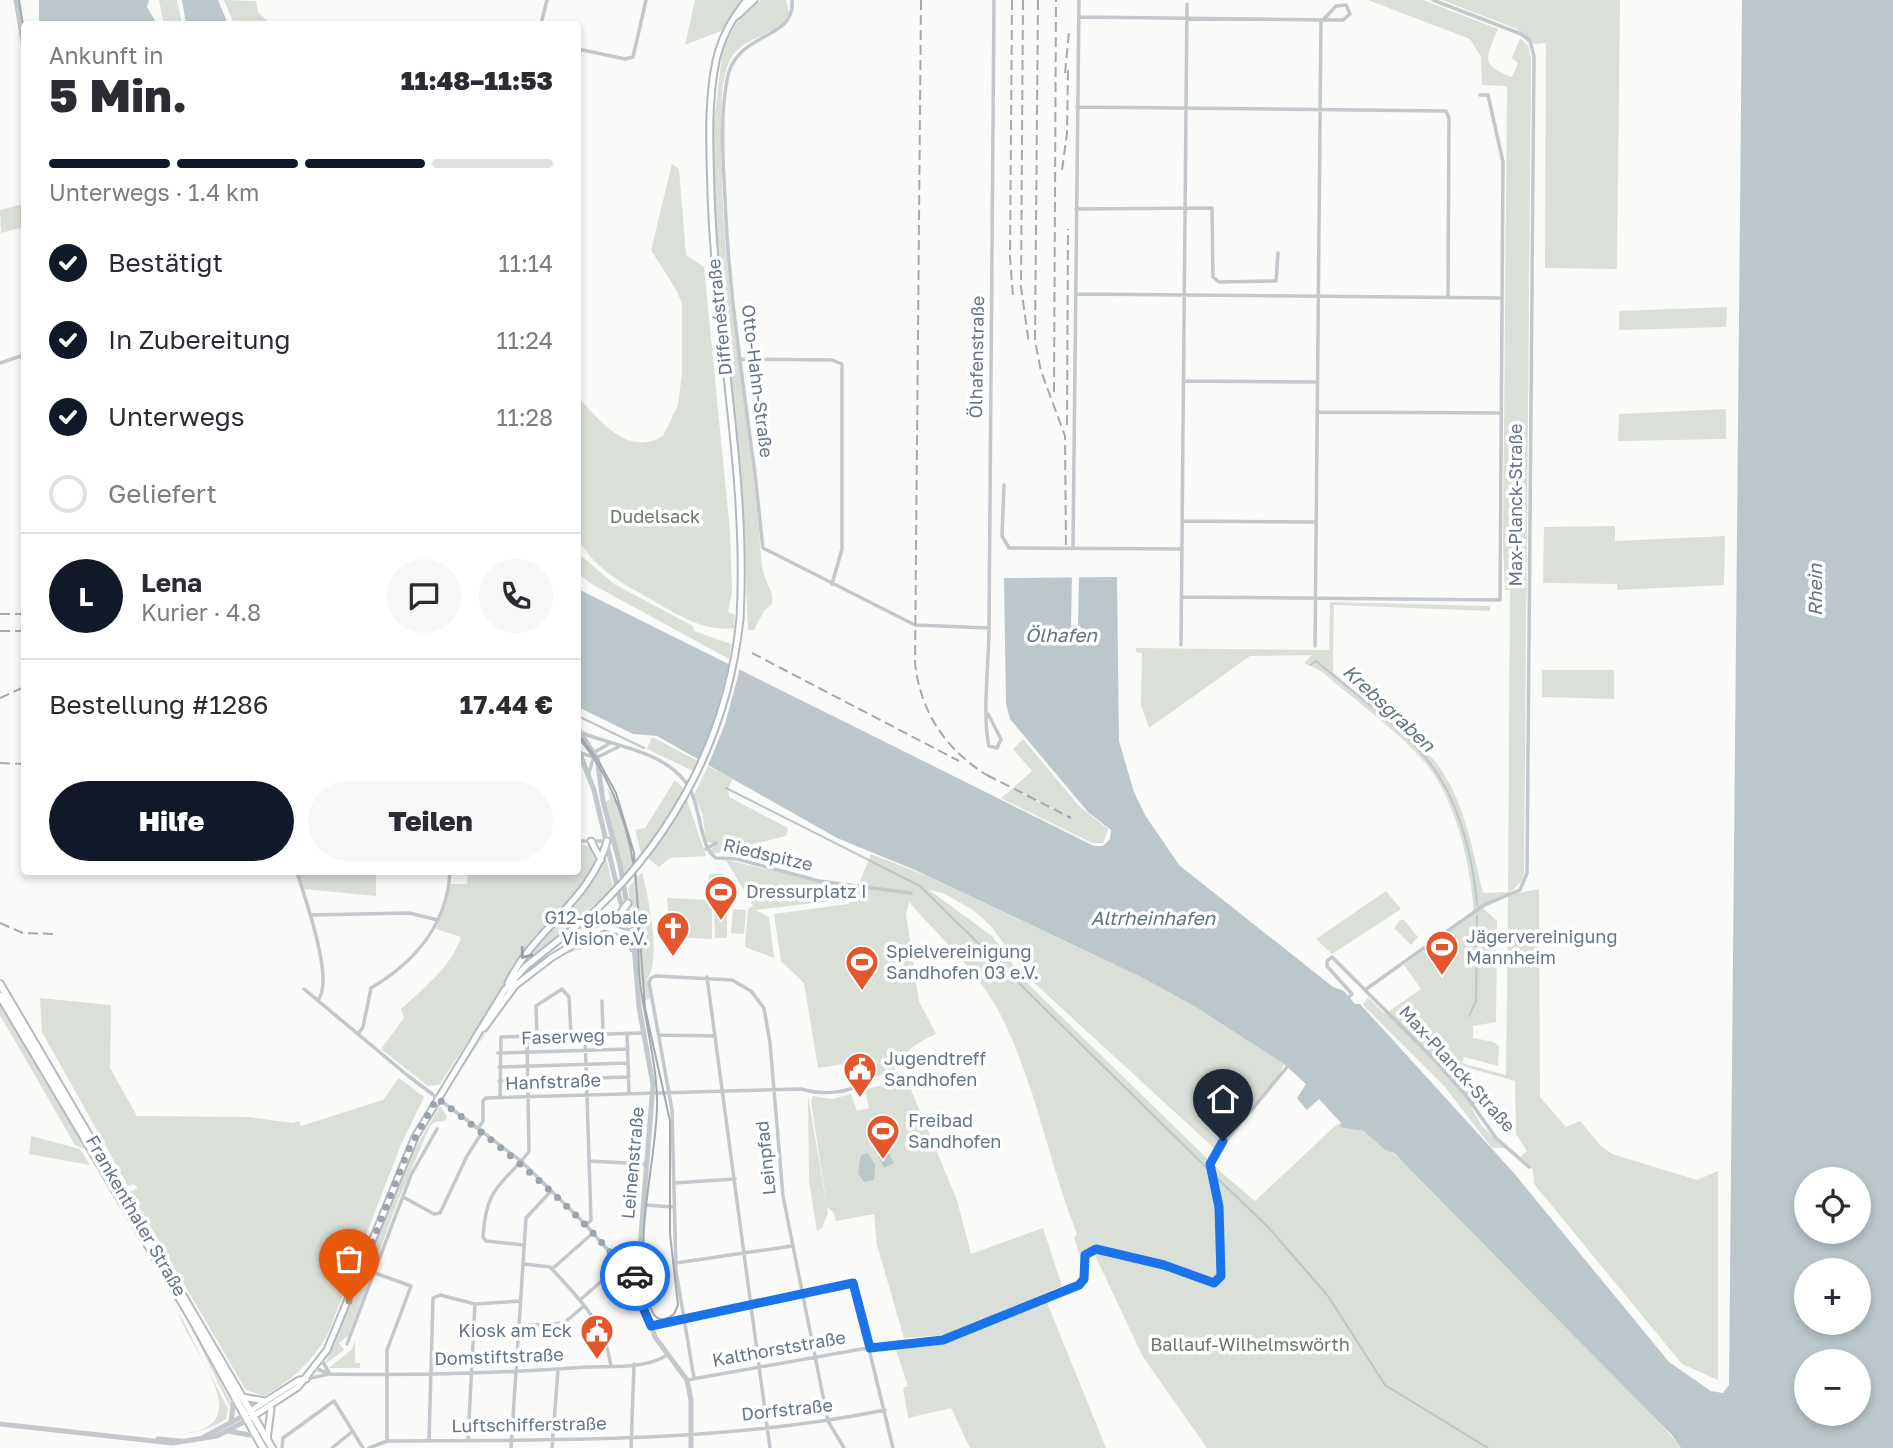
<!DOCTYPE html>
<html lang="de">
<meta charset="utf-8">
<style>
body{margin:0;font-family:"Golos Text",sans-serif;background:#f7f7f7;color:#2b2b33;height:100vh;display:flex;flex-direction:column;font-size:26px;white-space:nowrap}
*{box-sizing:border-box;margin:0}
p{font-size:23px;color:#7c7c81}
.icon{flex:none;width:38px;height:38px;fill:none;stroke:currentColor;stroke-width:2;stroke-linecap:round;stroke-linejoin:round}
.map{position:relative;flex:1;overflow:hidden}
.drawer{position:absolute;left:21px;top:21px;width:560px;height:854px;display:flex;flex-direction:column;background:#fff;border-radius:7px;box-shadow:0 4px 10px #0003}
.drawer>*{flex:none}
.fabs{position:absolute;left:1794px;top:1167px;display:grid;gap:14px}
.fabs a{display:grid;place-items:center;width:77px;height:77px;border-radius:50%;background:#fff;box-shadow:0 4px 10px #0003;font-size:35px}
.pin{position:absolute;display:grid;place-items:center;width:60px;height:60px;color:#fff;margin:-72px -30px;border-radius:50% 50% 50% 0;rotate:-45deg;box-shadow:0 0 7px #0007}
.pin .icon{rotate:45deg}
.courier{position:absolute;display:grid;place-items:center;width:70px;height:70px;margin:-35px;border:5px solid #1a73e8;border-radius:50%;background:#fff;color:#222;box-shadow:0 2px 9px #0007}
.head em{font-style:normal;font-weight:800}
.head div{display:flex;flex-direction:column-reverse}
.head{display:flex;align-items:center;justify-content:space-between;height:119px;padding:0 28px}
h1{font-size:46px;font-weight:800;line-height:52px}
.bar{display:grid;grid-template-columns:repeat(4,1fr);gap:10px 7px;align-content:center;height:84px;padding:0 28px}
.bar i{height:9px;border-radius:5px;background:#e1e1e2}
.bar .active{background:#111827}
.bar p{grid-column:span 4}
.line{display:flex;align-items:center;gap:18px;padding:0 28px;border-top:2px solid #e1e1e2}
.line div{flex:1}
.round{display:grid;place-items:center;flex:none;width:74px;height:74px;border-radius:37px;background:#f7f7f7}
ol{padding:0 28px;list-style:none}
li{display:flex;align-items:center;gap:21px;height:77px}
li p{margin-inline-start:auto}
li .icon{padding:7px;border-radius:50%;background:#111827;color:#fff;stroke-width:4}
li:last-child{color:#7c7c81}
li i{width:38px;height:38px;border:4px solid #e1e1e2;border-radius:50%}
.cta{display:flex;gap:14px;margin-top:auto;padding:14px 28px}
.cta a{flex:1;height:80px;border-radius:42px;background:#111827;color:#fff;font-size:28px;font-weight:800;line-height:80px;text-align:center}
.cta a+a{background:#f7f7f7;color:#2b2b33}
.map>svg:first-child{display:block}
.green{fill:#dadfd7;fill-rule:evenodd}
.water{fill:#bbc7cb;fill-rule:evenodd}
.pier{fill:#fafaf8}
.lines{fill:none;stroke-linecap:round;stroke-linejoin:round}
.stream{stroke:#bbc7cb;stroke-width:2}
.secondary-casing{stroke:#b3babf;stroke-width:9}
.primary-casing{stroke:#b5babe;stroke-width:10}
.minor{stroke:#c3c8cc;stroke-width:3.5}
.tertiary{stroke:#c3c8cc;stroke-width:5}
.secondary{stroke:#fff;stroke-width:5}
.primary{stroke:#fff;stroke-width:6}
.tram{stroke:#a2aab0;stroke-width:2}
.rail{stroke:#a2aab0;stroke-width:2;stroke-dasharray:10 5;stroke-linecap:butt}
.secondary-bridge-casing{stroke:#b3babf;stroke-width:9;stroke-linecap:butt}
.secondary-bridge{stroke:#fff;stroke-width:5}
.oneway{stroke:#939fa8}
.done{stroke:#99a4ac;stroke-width:7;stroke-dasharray:0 12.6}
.route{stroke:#1a73e8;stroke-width:9}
.labels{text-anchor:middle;stroke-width:7;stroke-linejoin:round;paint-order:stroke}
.street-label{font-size:18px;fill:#657683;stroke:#fff}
.park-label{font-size:18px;fill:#687a64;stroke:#fff}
.poi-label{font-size:18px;fill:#657683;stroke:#fff;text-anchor:start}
.water-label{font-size:19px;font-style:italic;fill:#60757c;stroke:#fff}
</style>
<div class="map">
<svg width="1893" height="1448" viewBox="0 0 1893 1448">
<rect width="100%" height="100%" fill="#fafaf8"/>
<!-- green -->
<path class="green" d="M159,0H177L182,24H164Z
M224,0L256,1L258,12L271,24H234Z
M695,0H743L721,31L685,45Z
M761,0H786L789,13C779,38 741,34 729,62C719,85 722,115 722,141C719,276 750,408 760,542C761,553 761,564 764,574C767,585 774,592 772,604L764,611L754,630H748L743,502L720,275L714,187V122L723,48L739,19Z
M1368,0H1423L1498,29C1487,57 1478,65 1512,77L1518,63L1512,58L1520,38L1528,46L1531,58L1524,872L1522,880L1508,895L1539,889L1540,1097L1566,1127L1580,1121L1600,1145L1612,1154L1697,1180L1718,1171V1380L1682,1364L1534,1184L1533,1170L1520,1157L1527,1151L1516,1134L1515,1081L1451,1063L1446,1067L1477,1102L1471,1107L1482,1126L1505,1148H1492L1445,1087L1363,1005L1368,997L1385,1014L1421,989L1404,965L1474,914C1471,870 1460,819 1438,781C1417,744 1354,700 1321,671L1304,663L1312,655L1250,656L1149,728L1141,705L1142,653L1136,652V648L1329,650L1330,602L1490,606V611L1334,605L1333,672L1434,760C1464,798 1472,847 1483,893L1508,892L1510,590H1505L1503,545L1507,86L1482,85L1481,57L1470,39ZM1508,896L1506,1075L1462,1063L1464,1057L1498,1066L1499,1047L1494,1042L1473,1038V1026L1496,1022L1497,921L1483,908Z
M1442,0H1620L1617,269L1545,268L1546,43L1534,44L1517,29Z
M672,164L679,169L686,255L704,267L730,532L732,592L728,612L735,615L734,628C707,632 681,617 659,604C630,587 597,572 580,542C574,531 577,418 578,397C601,422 628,457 663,436L678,405L682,373V304L677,291L651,250Z
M24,204V227L1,233L0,210Z
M1727,307L1726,327L1619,330V311Z
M1726,409V439L1618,441L1619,414Z
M1615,526V541L1725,536L1724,585L1617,590V584L1543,583L1544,527Z
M578,553L614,584L693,626L694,631L731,644L729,659L590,583L578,573Z
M1542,670H1614V699L1542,697Z
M652,737L698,761L693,771L647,749Z
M1023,739L1079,806L1108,829L1103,843H1092L1001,798L1012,789L1071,818L1013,788L1032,771L1013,749Z
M708,766L733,779L728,788L729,797L788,828L786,836L713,854L711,850L716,844L706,842L703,816L694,795Z
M675,780L683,788L706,856L670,858L659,867L641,853L635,830L645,828Z
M607,787C623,809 627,836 633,864L624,874L606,802L610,799Z
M578,843L594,848L598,863L584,884L521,954L499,994L439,1085L428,1086L381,1049L404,1018L401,1009C423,989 452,966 461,937L436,929L451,884H467L468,872H578Z
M871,854L925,875L1143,978L1194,1006L1284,1064L1278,1077L1215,1149L1032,981L990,925L973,910L943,893L929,890L992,936L1026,982L1222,1173L1255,1201L1336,1125L1346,1120L1363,1129L1413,1170L1663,1426L1681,1448H1207L1143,1357L1092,1249L1081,1259L1074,1237L1077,1234C1048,1161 1035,1079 998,1010C976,970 939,936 909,902L906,914L919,1001L936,1034C917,1042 901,1053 893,1072L871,1078L868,1074L854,1075L851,1063L818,1068L804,983L781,961L774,914L848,904L856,898L755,910L769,917L774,958L745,947L748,909L752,906L755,909L726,860L857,889Z
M606,857L613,888L511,979L529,951L588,887Z
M298,872H376V896L304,889Z
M642,872C648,897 662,958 647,979L651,999L644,1000L628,888Z
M709,874H722L733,887V901L722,905L708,894Z
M1386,891L1401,909L1332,954L1316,939Z
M667,898L712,900V939L670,937Z
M714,906L727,907V938H715Z
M733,909L746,910L744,934L731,933Z
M1400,920H1404L1418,937L1411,945L1394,928Z
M607,929L618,931L619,935L563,955L529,978L514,993L461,1069C502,1006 532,957 607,929Z
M0,976L244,1393L254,1397L243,1394Z
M40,998L111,1005L110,1068L137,1116L248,1117L292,1123L299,1121L301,1126L383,1100L399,1078L424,1097L400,1147L327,1336C310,1364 292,1380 264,1396L246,1390L130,1192L138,1188L134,1184L128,1186L42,1032Z
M0,1002L42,1066L187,1316L231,1403V1409L188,1321L88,1150L75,1145L0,1015Z
M906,1078L957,1200L971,1254L1043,1228L1062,1286L946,1335L904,1338L877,1245L874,1214L836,1221L834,1213L827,1207L811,1101L813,1096L832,1099L851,1094L857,1111L869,1108L865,1090Z
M808,1096L828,1213L822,1228L817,1231L809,1181Z
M440,1106L447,1116L445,1121L435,1122L430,1126L399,1198L348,1336L339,1343L344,1350L325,1364L406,1164Z
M31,1136L80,1149L90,1165L29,1154Z
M1046,1300L1106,1448H970L951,1408L908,1418L903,1388L908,1386L895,1347L943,1341Z
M179,1313L228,1409L226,1419C211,1429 196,1432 179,1435C188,1432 201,1432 210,1425C241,1402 183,1337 179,1313Z
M355,1341V1363H360V1368H329L352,1349Z"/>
<!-- water -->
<path class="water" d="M39,0H149L147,7L157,24H39Z
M182,0H218L228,24H186Z
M1742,0H1893V1448H1681L1671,1434L1394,1153L1384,1149L1364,1131L1340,1127L1342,1124L1319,1099L1307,1110L1297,1098L1306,1084L1284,1064L1194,1006L1143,978L915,870L837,838L657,736L633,734L578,707V589L1094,846H1103L1110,839L1111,830L1088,812L1010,719L1006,704L1004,578L1117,577L1119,741L1134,792L1145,815L1179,865L1333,987L1344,991L1355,1004H1360L1513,1172L1669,1362L1711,1391L1723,1393L1729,1385ZM1806,1180H1858V1232H1806ZM1806,1270H1858V1323H1806ZM1806,1362H1858V1414H1806Z
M879,1134L894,1163L884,1168L870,1139Z
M868,1153L875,1165L874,1180L864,1182L858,1173L861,1155Z"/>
<!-- pier -->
<path class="pier" d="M1072,574H1079L1078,626L1071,625Z
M730,660L740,665L738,676L725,724L707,768L698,763L714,722Z"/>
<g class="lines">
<!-- stream -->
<path class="stream" d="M1310,665L1316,661C1355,695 1414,734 1440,778C1462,814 1474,864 1477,905
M578,716L644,748
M726,788L920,886L1211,1172
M1469,1016L1476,1001L1477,916
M1215,1176L1268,1227L1328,1296L1385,1385L1488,1448"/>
<defs>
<path id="secondary" d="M737,16L754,0
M740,619C748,477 716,336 711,194C710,151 707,104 716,61C721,38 732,18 747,0
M591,841L601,860
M605,927L628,934
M508,983C534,929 591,900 607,841
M516,985L551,958L616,919L628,903
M484,1028L517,983
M242,1397L265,1401
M249,1412L299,1380L306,1379
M252,1417L298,1387L327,1350L415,1137L504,991L525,967L595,911
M267,1440L271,1409"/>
<path id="primary" d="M0,984L272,1448
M0,996L193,1321L263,1448"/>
</defs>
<!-- secondary casing -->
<use href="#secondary" class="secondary-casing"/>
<!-- primary casing -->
<use href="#primary" class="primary-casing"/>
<!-- minor -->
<path class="minor" d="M792,0C796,42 735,30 727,80C720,118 723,160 725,197C728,283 741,367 752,452C757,484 759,516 763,548L915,625L989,628
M1079,17L1323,20H1343L1350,14L1346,5L1336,6L1323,20
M541,24L547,0
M578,49L625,59L633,57L646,0
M1077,107L1446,111L1449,118L1448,297
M1076,209L1212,208L1213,277L1219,282L1276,281L1278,253
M1077,294L1501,298
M739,359L832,360L842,364V549L832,584
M0,363L24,355
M1184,381L1317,382
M1317,412L1501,413
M1004,485L1002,536L1009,548L1182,549
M1182,521L1316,522
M1073,547L1079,0
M1182,597L1500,600L1503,162L1488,95H1480
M1181,645L1187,4
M1315,646L1321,20
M988,714L1001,739L997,748L989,746C982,717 989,660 989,628L994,0
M582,733C615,746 660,751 684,780C702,801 698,847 716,858L737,859L819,881L911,893
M581,753L596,758L618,747
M589,773L595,752L610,743
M578,841H607
M706,849L716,843
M297,872C304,896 335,980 318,1000
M310,915L409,913L438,920
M707,977L770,1448
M304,989L407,1075L521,1161L586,1225L627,1272L636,1276
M1365,990L1484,905L1520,890L1527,873L1534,56L1530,41L1521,34L1433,0
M1348,998L1352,994L1327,966V961L1332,957L1434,1059L1467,1097L1496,1138L1529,1167
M602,1001L603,1034
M627,1033L629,1093
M358,1034L363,1027L371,988C415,962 447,924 450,872
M585,1034L591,1220L586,1225
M659,1035L715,1036
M537,1036L536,1006L562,989L569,997L571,1035
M498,1053L628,1049
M499,1067L628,1063
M499,1081L629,1077
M500,1097L501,1037L643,1033
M479,1127L483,1121V1101L486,1098L801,1089C821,1095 849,1094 866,1081
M589,1161L646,1164
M674,1183L735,1179
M403,1197L434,1214L440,1213L467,1156L483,1131
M644,1205L673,1207
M524,1245L486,1241L483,1237C486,1187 500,1187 529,1152L527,1036
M676,1263L792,1246
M524,1264L550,1267C578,1297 605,1323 611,1366
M552,1269L593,1233
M375,1273L411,1286L387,1350V1441
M580,1300L621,1264
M519,1326L564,1323L584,1306
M651,1326L853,1283L893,1448
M347,1344L411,1175L437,1129
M321,1359L330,1374
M314,1368L328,1373
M694,1378L676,1271L672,1110L649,982L651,978L656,976L732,980L751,991L764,1008L770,1043L783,1196L828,1421L844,1448
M306,1379L330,1374C416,1376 503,1373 588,1367C613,1366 646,1369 667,1355
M687,1380L901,1342L943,1340L1079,1285L1084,1279L1085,1255L1096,1249L1164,1265L1215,1283L1221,1276L1219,1207L1211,1159L1287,1067
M468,1440L475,1304
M429,1441L433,1298L440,1295L475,1304L521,1301
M282,1448L283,1438L334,1401L363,1448
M332,1448L353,1431
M369,1448L387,1441C554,1440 722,1443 885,1410
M511,1448L526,1218L551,1191
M552,1448L558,1370
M631,1448L634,1364"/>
<!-- tertiary -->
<path class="tertiary" d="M16,0L24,47
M578,729L597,758L603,801L620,865L634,945L639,1007L653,1085L637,1285L655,1337L687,1380L691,1400V1448
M578,749L594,790L632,950
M231,1422L234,1399
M0,1424L172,1443L217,1436L246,1421
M228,1431L255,1436
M204,1437L243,1416
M158,1439L180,1441"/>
<!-- secondary -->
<use href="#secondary" class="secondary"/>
<!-- primary -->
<use href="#primary" class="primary"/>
<!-- tram -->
<path class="tram" d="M19,0L24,32
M578,734L598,760L616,793L634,853L645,1008L670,1121V1234L678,1305L674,1314C649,1334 647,1292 645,1277C638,1221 655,1163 657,1108C658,1066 645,1024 640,982C637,957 639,933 638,908C635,845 619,786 578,737"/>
<!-- rail -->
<path class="rail" d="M921,0L915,663C921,716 949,754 995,780
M1012,0L1010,258L1013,296
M1023,0L1021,287L1029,344
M1038,0L1035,341L1041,371L1065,436L1066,546
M1065,73L1069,32
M1062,170L1067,133L1068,68
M1054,392L1056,0
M1067,425L1068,229
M0,614H24
M0,631H24
M752,653L959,761
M0,698L24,687
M0,763L24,764
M987,775L1071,818
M0,923L23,933L55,934"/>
<defs>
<path id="secondary-bridge" d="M595,911C677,832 728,733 740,619"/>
</defs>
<!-- secondary-bridge casing -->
<use href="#secondary-bridge" class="secondary-bridge-casing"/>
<!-- secondary-bridge -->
<use href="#secondary-bridge" class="secondary-bridge"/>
</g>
<!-- one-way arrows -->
<defs><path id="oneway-chevron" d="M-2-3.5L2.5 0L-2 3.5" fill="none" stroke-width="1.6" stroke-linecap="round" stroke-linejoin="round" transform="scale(1.75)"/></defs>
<use class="oneway" href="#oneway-chevron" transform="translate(525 954) rotate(127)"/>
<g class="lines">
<!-- done -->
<path class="done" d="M349,1301L408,1151L437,1098C506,1150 572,1204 627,1272L635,1276"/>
<!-- route -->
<path class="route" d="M635,1276L641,1303L651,1326L853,1283L870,1348L943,1340L1079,1285L1084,1279L1085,1255L1096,1249L1164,1265L1214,1283L1221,1276L1219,1207L1210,1164L1223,1141"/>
</g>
<!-- icons -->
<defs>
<symbol id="stadium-pin" viewBox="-11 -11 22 30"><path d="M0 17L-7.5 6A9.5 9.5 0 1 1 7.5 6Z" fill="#e4572e" stroke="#fff"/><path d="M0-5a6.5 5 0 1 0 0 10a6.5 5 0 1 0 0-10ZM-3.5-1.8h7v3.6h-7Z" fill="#fff"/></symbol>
<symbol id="church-pin" viewBox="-11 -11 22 30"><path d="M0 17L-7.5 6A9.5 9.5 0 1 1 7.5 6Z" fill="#e4572e" stroke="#fff"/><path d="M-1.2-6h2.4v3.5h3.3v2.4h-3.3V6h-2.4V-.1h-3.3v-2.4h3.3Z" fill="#fff"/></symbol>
<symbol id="civic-pin" viewBox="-11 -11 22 30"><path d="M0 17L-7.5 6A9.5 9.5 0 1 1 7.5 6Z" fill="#e4572e" stroke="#fff"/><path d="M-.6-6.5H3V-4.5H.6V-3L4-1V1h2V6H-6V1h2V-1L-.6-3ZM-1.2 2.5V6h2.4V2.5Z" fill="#fff"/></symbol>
</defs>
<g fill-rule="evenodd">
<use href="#stadium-pin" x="702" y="873" width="38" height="52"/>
<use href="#church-pin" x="654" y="909" width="38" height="52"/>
<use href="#stadium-pin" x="1423" y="928" width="38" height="52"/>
<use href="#stadium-pin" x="843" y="943" width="38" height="52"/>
<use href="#civic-pin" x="841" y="1050" width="38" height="52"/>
<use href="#stadium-pin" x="864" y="1112" width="38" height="52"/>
<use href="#civic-pin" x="578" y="1312" width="38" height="52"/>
</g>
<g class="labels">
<!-- street labels -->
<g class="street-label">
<text transform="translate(720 317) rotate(-96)" y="6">Diffenéstraße</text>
<text transform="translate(977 357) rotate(-89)" y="6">Ölhafenstraße</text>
<text transform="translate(757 381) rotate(83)" y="6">Otto-Hahn-Straße</text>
<text transform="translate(1516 505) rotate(-90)" y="6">Max-Planck-Straße</text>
<text transform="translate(768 855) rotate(13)" y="6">Riedspitze</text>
<text transform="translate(563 1037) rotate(-2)" y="6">Faserweg</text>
<text transform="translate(1457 1069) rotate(48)" y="6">Max-Planck-Straße</text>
<text transform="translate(553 1082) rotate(-2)" y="6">Hanfstraße</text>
<text transform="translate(766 1158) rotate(-96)" y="6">Leinpfad</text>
<text transform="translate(633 1163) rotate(-85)" y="6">Leinenstraße</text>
<text transform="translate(136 1216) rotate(60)" y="6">Frankenthaler Straße</text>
<text transform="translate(779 1349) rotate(-10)" y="6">Kalthorststraße</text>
<text transform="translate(499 1357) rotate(-2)" y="6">Domstiftstraße</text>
<text transform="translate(787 1410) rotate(-6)" y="6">Dorfstraße</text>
<text transform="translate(529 1425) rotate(-1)" y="6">Luftschifferstraße</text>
</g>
<!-- park labels -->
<g class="park-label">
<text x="655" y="523">Dudelsack</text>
<text x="1250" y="1351">Ballauf-Wilhelmswörth</text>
</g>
<!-- poi labels -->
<g class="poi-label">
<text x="746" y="898">Dressurplatz I</text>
<text x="648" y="924" text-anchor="end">G12-globale<tspan x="648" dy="21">Vision e.V.</tspan></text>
<text x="1466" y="943">Jägervereinigung<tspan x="1466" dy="21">Mannheim</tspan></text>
<text x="886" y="958">Spielvereinigung<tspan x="886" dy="21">Sandhofen 03 e.V.</tspan></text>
<text x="884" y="1065">Jugendtreff<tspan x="884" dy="21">Sandhofen</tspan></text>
<text x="908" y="1127">Freibad<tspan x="908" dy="21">Sandhofen</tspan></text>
<text x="572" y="1337" text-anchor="end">Kiosk am Eck</text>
</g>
<!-- water labels -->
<g class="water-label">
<text transform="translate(1815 590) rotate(-90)" y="7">Rhein</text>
<text x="1061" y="642">Ölhafen</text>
<text transform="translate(1389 708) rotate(43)" y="7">Krebsgraben</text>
<text x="1153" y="925">Altrheinhafen</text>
</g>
</g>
</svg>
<div class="fabs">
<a><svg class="icon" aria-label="locate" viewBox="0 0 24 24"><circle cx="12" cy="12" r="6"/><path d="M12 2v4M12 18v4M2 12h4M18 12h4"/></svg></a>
<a>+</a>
<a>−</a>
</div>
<div class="pin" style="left:349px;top:1301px;background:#ea580c"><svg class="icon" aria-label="bag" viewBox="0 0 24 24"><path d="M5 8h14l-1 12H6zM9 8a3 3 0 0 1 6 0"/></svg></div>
<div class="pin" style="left:1223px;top:1141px;background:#1f2937"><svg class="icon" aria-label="home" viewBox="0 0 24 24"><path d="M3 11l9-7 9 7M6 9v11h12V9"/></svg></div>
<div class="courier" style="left:635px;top:1276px"><svg class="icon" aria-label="car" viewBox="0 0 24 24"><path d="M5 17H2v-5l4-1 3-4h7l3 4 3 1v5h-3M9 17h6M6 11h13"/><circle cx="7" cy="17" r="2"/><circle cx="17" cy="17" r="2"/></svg></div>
<section class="drawer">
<div class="head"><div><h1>5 Min.</h1><p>Ankunft in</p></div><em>11:48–11:53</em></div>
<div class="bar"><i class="active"></i><i class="active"></i><i class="active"></i><i></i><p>Unterwegs · 1.4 km</p></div>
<ol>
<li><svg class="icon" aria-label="check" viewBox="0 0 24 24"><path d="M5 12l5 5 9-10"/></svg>Bestätigt<p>11:14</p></li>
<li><svg class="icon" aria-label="check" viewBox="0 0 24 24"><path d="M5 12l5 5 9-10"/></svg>In Zubereitung<p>11:24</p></li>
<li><svg class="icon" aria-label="check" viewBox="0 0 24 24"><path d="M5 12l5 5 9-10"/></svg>Unterwegs<p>11:28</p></li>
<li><i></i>Geliefert</li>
</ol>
<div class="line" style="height:126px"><b class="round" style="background:#111827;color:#fff">L</b><div><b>Lena</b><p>Kurier · 4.8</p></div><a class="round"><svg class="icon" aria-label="chat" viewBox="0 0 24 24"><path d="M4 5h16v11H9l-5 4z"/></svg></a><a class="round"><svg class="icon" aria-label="phone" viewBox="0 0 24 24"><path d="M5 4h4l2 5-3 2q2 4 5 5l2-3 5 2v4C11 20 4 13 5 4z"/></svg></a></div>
<div class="line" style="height:91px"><div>Bestellung #1286</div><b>17.44 €</b></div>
<div class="cta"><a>Hilfe</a><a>Teilen</a></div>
</section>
</div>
